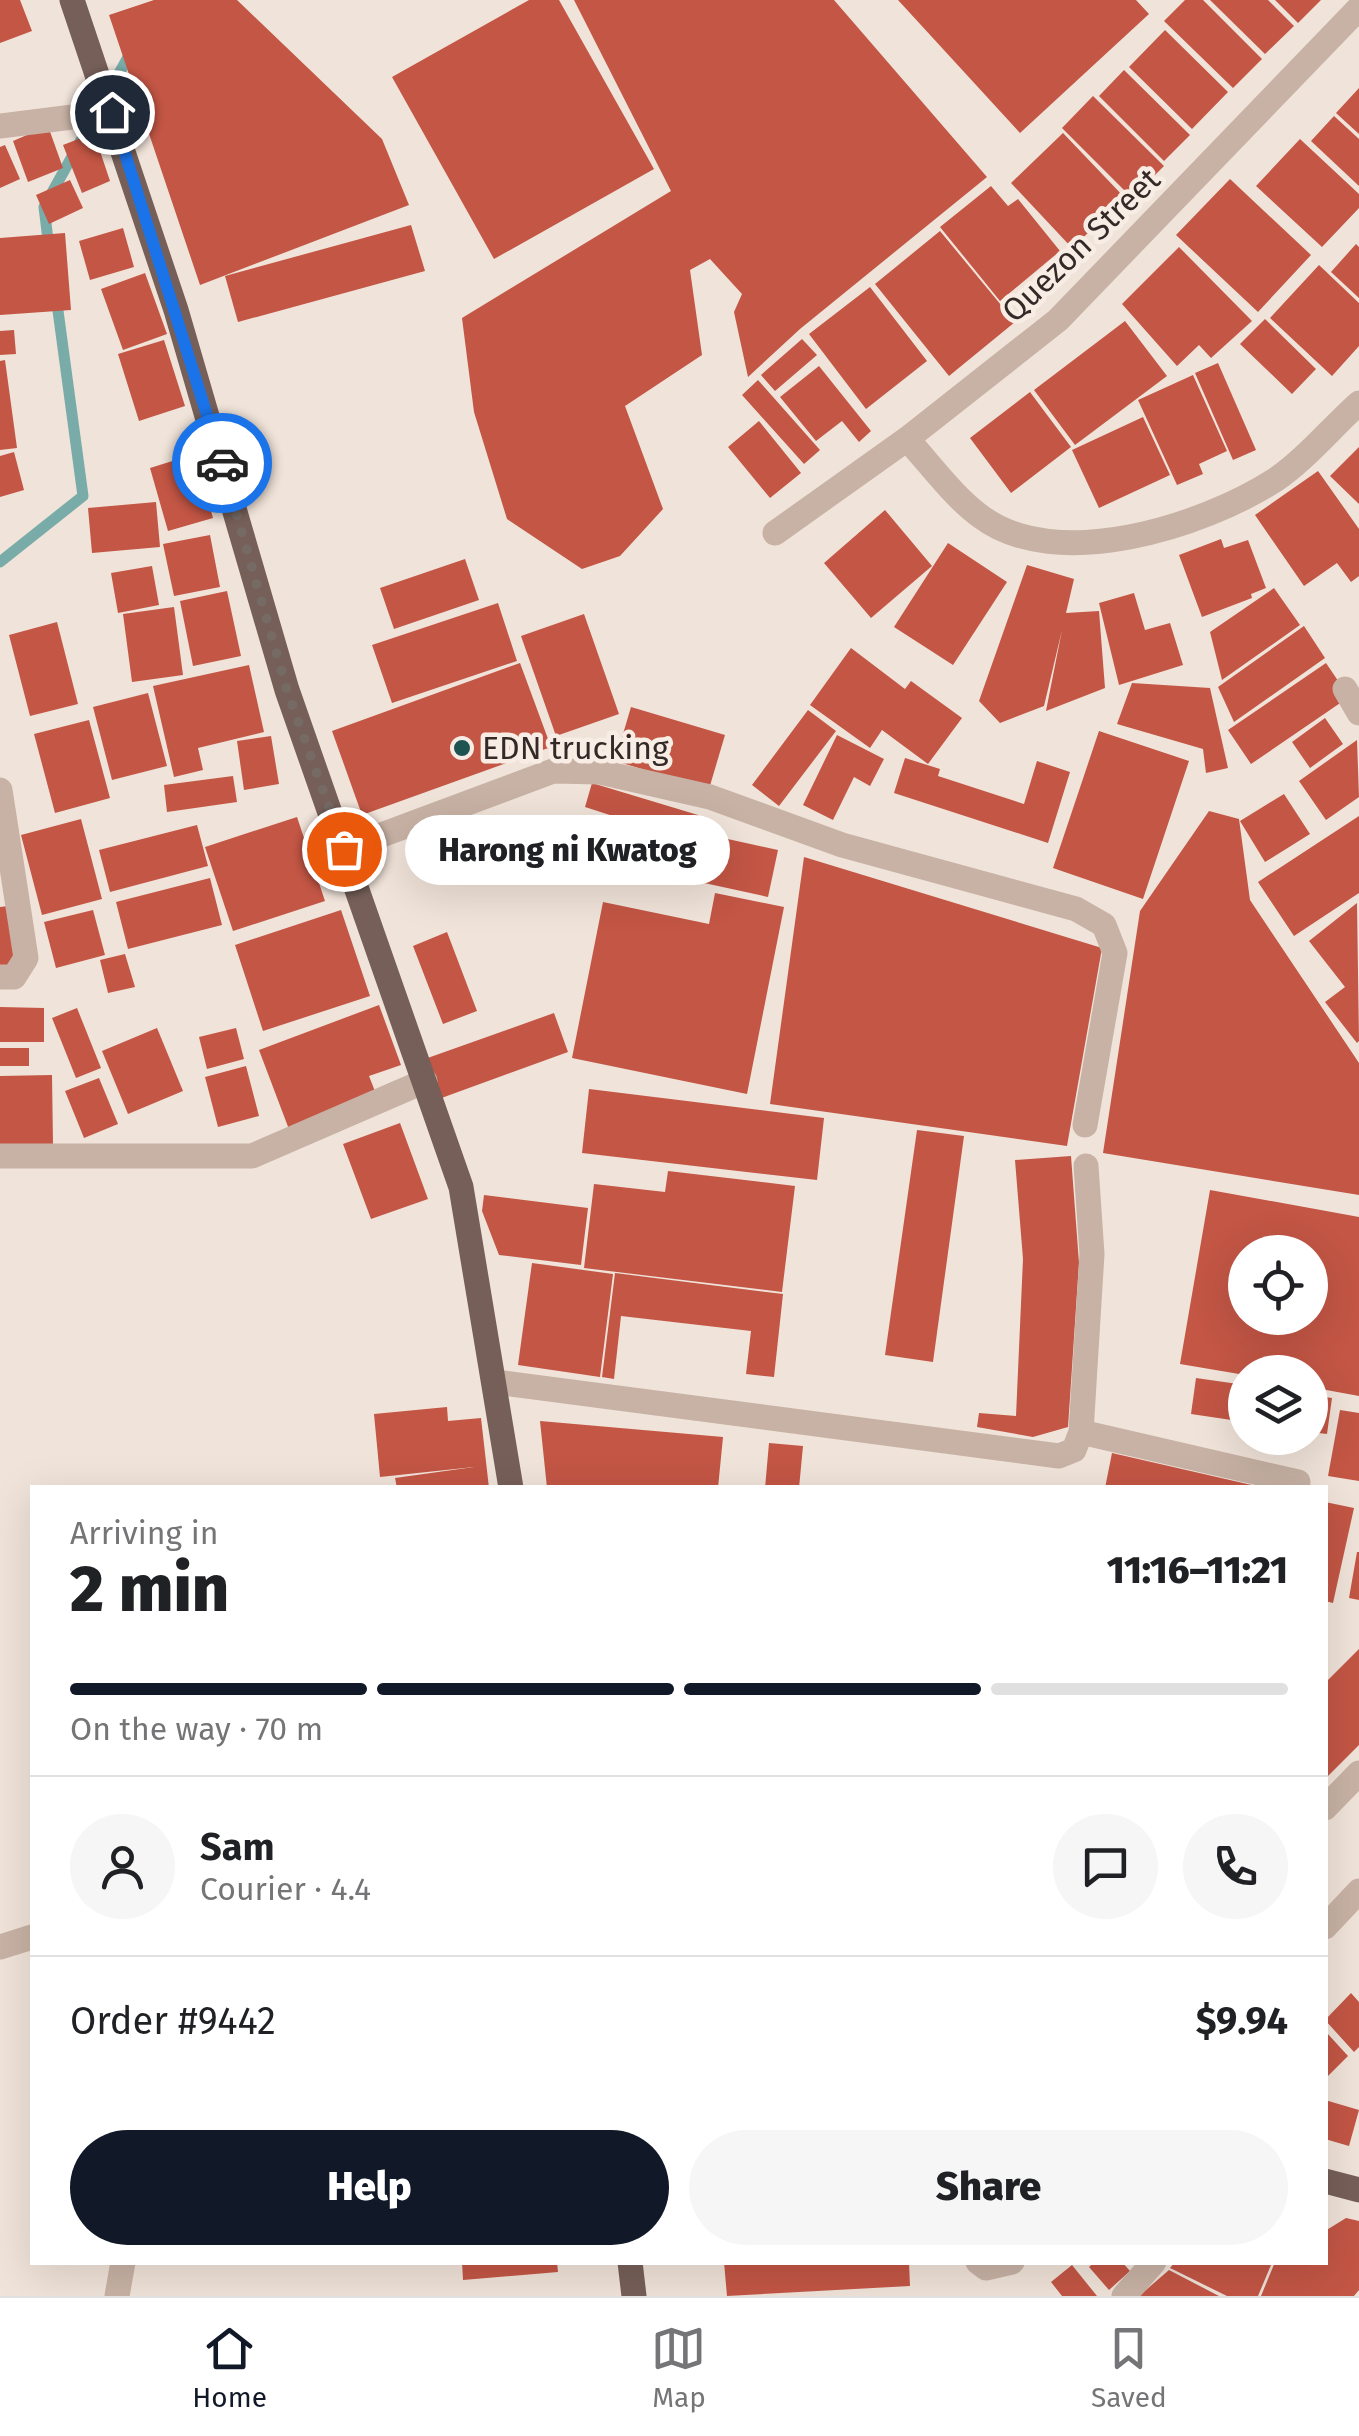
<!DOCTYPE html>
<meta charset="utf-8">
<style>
body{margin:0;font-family:"Fira Sans",sans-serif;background:#f6f6f6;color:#202124;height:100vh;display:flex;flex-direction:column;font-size:38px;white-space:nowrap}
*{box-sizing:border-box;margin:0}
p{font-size:32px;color:#757577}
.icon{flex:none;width:55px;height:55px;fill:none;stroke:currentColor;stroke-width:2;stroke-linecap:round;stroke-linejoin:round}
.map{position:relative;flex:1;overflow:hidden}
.panel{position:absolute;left:30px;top:1485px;width:1298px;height:780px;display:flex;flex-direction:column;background:#fff;border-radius:0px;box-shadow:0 10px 40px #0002}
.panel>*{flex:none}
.fabs{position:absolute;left:1228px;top:1235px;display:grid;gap:20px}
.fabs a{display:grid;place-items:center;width:100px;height:100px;border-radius:50%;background:#fff;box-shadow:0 10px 40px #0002;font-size:50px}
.pin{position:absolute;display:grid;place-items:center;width:85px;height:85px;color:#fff;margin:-42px;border:5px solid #fff;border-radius:50%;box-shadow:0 2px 10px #0007}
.courier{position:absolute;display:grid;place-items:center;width:100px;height:100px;margin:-50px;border:8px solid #1a73e8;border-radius:50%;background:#fff;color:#222;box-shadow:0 2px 12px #0007}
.bubble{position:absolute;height:70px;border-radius:35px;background:#fff;box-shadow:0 10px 40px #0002;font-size:32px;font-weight:800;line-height:70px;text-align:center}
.headline em{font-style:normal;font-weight:800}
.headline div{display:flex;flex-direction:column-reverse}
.headline{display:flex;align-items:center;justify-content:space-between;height:170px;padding:0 40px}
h1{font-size:65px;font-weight:800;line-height:75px}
.bar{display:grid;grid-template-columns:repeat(4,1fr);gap:15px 10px;align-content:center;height:120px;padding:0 40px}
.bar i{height:12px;border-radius:8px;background:#e0e0e0}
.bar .current{background:#111827}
.bar p{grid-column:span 4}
.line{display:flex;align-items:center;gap:25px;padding:0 40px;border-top:2px solid #e0e0e0}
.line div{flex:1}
.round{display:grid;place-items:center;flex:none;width:105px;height:105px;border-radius:52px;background:#f6f6f6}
.button{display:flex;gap:20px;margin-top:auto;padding:20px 40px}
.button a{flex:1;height:115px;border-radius:60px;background:#111827;color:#fff;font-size:40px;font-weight:800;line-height:115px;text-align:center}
.button a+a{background:#f6f6f6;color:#202124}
.tab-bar{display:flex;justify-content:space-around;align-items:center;height:140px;border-top:2px solid #e0e0e0;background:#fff;font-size:28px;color:#757577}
.tab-bar a{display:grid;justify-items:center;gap:5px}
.tab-bar .current{color:#111827}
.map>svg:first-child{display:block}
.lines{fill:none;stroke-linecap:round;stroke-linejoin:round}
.stream{stroke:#79aca9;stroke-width:11}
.building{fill:#c35645;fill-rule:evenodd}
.minor{stroke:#c8b2a5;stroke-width:25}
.major{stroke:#765f58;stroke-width:25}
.done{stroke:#766a65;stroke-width:10;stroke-dasharray:0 18}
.route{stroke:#1a73e8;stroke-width:12}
.poi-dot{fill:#1d5452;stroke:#f8ede5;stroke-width:4}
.labels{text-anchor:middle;stroke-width:9;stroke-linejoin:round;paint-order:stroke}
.street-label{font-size:32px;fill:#342926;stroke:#f8ede5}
.poi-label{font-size:32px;fill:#342926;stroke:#f8ede5;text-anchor:start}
</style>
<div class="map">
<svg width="1359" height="2296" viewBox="0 0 1359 2296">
<rect width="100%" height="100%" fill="#f0e3d9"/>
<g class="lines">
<!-- stream -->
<path class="stream" d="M107,95L132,50
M49,248L44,207L95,115
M0,562L83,496L56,296"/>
</g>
<!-- building -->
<path class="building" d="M0,0H20L32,31L0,43Z
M154,0H237L382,139L409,205L200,285L109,15Z
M529,0H559L654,169L494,259L392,77Z
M574,0H834L987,177L800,329L748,377L734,312L742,294L710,259L690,270L702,355L625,406L663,509L620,556L582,569L507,519L474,412L462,318L671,191Z
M898,0H1136L1149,14L1020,133Z
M1185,0H1203L1262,59L1233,88L1164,21Z
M1210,0H1268L1294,26L1265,54Z
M1275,0H1321L1298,23Z
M1165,30L1228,92L1192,129L1129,67Z
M1124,70L1190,135L1164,161L1099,96Z
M1359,88V134L1336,113Z
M1093,96L1164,166L1132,198L1062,128Z
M1334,116L1359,139V186L1311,141Z
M48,126L63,168L28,182L13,141Z
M94,133L110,181L82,193L63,145Z
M1063,133L1125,198L1072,248L1011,183Z
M1300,139L1359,194V208L1322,247L1256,186Z
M5,145L20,179L0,188V147Z
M1230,179L1311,255L1258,312L1176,235Z
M70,180L83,208L49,224L36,195Z
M991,186L1008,206L1018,199L1060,251L1000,301L940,227Z
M411,225L425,271L238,322L225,276Z
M123,228L134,267L90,280L79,241Z
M940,231L1015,322L949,376L875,284Z
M65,233L71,310L0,315V238Z
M1356,244L1359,247V298L1331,272Z
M1179,247L1252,321L1211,358L1199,345L1177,366L1122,304Z
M1319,265L1359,303V346L1332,376L1270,318Z
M145,273L167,334L123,350L101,289Z
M870,287L927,361L866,409L809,334Z
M1265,319L1316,369L1292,394L1240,344Z
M1125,321L1167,376L1075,445L1034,390Z
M14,330L16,354L0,355V331Z
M802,339L817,355L775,391L761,375Z
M164,340L185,406L139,421L118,354Z
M5,360L17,448L0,450V361Z
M1218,363L1256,450L1233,460L1195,373Z
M819,366L871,431L859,442L842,421L816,441L780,397Z
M1193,375L1227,451L1199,464L1203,474L1177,485L1138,400Z
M758,380L820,450L804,464L742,395Z
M1030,392L1071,447L1011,493L970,438Z
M1143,417L1170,475L1099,508L1072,450Z
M759,421L801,473L770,498L728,447Z
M1359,447V504L1330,476Z
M14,452L24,490L0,497V456Z
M195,454L213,518L168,531L150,468Z
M1318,471L1359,529V576L1351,582L1337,563L1304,586L1255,515Z
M156,502L160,547L92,553L88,508Z
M885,510L932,566L871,618L824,563Z
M210,535L220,587L174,596L163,544Z
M1221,539L1224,548L1248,540L1266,588L1251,594L1252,598L1202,617L1179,555Z
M948,543L1007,582L953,665L894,627Z
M465,559L479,600L394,629L380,588Z
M1027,565L1074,579L1066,613L1099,611L1105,688L1046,711L1062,630L1044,706L1000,723L979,701Z
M152,566L159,605L118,613L111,573Z
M1274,588L1300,625L1222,680L1210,632Z
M227,591L241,656L193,666L180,601Z
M1134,593L1145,630L1170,623L1183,665L1119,685L1099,603Z
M498,603L517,661L392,703L372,645Z
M174,607L183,675L132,682L123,614Z
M584,614L619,714L556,736L521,636Z
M57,622L78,704L30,716L9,635Z
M1304,626L1325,658L1234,722L1218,687Z
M851,648L905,689L911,681L962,718L928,764L882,730L870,748L810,705Z
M520,663L551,747L362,815L332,731Z
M1326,663L1349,697L1251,764L1228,730Z
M249,665L264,732L198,748L203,770L174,777L153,686Z
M1132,683L1210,688L1228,768L1206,773L1203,749L1117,724Z
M148,693L167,766L112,780L93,707Z
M631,707L725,735L709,789L615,761Z
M808,710L836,731L779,806L752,785Z
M1325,718L1343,744L1310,768L1292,742Z
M89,720L110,798L55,813L34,734Z
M1099,731L1189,761L1143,899L1053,868Z
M837,735L884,759L870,786L854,777L833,820L803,805Z
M271,736L279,784L244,790L237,741Z
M1357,740L1359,797L1326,820L1299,781Z
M905,758L940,769L938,776L1024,804L1037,761L1070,772L1048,843L894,793Z
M233,776L237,802L167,812L164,785Z
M592,783L698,815L680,875L637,862L647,827L585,807Z
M1284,794L1310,834L1265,862L1240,821Z
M1209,811L1239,819L1250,900L1359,1063V1195L1103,1153L1140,911Z
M1359,816V893L1294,936L1258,882Z
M297,817L325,901L233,931L205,847Z
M81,819L102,899L42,915L21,835Z
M197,825L208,866L110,892L99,850Z
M705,834L778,850L768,897L695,881Z
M804,857L1102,948L1067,1146L770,1104Z
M210,878L222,925L128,949L116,902Z
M715,893L784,907L747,1094L572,1058L603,902L709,924Z
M1357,903L1359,1041L1357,1043L1325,1002L1345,987L1309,941Z
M8,906L18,971L0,973V907Z
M93,910L105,955L56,968L44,922Z
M341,910L370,996L263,1031L235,945Z
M447,932L477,1011L443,1024L413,946Z
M125,954L135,987L108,993L100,960Z
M379,1005L401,1065L369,1076L378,1099L290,1132L259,1050Z
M0,1007L44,1008V1042H0Z
M77,1008L101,1068L76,1078L52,1018Z
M554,1013L568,1052L436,1100L422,1060Z
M157,1028L183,1091L128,1114L102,1051Z
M236,1028L244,1059L207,1069L199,1037Z
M0,1048H29V1066H0Z
M246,1066L259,1116L218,1127L205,1077Z
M52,1075L53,1145L0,1146V1076Z
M99,1078L118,1124L84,1138L65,1091Z
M589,1089L824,1118L817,1180L582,1153Z
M400,1123L428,1199L371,1219L343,1144Z
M917,1130L964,1136L933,1362L885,1355Z
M1071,1156L1079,1263L1068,1427L1033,1437L977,1427L979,1413L1016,1416L1023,1259L1015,1160Z
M668,1171L795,1186L782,1292L584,1268L594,1184L665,1192Z
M1210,1190L1359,1217V1396L1310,1387V1372L1245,1375L1180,1364ZM1245,1252H1310V1318H1245Z
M484,1195L588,1208L581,1265L499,1255L482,1211Z
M532,1263L613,1274L600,1377L518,1365Z
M615,1273L783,1294L774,1377L746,1374L751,1331L621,1316L614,1379L602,1377Z
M1196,1378L1245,1385V1422L1191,1414Z
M1310,1395L1332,1398L1327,1434L1310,1432Z
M447,1407L448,1421L481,1418L489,1488H397L395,1478L474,1467L380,1477L374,1414Z
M1340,1410L1359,1413V1481L1328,1476Z
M540,1421L723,1437L718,1488H547Z
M769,1443L803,1446L799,1488H765Z
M1112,1453L1256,1486V1488H1105Z
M1325,1502L1354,1508L1333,1603L1325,1601Z
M1357,1552H1359V1600L1349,1598Z
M1359,1649V1745L1325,1779V1683Z
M1351,1993L1359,2002V2047L1354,2052L1325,2020Z
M1327,2033L1348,2056L1325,2079V2035Z
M1325,2100L1359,2110L1349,2146L1325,2139Z
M1346,2218L1359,2221V2290L1354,2296H1261L1275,2262H1325V2231Z
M462,2262H557L558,2272L463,2280Z
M724,2262H909L910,2286L727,2296Z
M1094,2262H1122L1130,2271L1109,2290L1089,2267Z
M1175,2262H1265L1271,2265L1258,2296H1227L1170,2268Z
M1072,2265L1097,2296H1062L1051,2282Z
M1169,2270L1219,2296H1139Z"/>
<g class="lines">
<!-- minor -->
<path class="minor" d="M0,126L112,112
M907,439C930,464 953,496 980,516C1056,574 1204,526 1275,480C1305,460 1332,427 1359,403
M775,533L907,439L1058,320L1359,8
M1345,689L1359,713
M0,790L26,958L14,977H0
M344,849L553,771L600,772L710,797L842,845L1076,909L1104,925L1115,953L1085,1125
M0,1156H252L425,1081
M496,1382L1059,1456L1074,1450L1081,1432L1092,1254L1086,1166
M1081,1432L1298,1482
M1325,1808L1359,1773
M1325,1927L1359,1891
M0,1947L32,1937
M978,2262L986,2268L1012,2262
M117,2296L123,2262
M1124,2296L1154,2262"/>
<!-- major -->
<path class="major" d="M72,0L176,310L287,690L461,1187L511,1488
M1325,2181L1359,2190
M630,2262L634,2296"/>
</g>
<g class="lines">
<!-- done -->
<path class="done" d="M222,463L287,690L344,849"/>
<!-- route -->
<path class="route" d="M112,112L222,463"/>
</g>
<!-- markers -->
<circle class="poi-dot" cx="462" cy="748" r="10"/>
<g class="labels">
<!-- street labels -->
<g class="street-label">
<text transform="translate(1081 245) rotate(-44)" y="11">Quezon Street</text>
</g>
<!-- poi labels -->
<g class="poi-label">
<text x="482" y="759">EDN trucking</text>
</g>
</g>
</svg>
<div class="fabs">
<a><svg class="icon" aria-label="locate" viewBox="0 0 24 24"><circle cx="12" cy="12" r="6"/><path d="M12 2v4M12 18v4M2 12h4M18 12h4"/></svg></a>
<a><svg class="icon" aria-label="layers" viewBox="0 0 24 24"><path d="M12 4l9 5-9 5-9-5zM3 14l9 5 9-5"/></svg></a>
</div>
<div class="pin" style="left:344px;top:849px;background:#ea580c"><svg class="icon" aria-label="bag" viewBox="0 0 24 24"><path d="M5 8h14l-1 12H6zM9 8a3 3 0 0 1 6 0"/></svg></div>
<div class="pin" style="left:112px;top:112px;background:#1f2937"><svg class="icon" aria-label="home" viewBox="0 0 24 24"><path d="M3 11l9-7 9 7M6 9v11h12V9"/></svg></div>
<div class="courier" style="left:222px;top:463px"><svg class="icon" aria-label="car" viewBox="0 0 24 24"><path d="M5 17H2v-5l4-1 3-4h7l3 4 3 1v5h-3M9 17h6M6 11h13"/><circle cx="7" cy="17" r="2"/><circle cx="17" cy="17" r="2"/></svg></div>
<div class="bubble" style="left:405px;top:815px;width:325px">Harong ni Kwatog</div>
<section class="panel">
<div class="headline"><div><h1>2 min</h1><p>Arriving in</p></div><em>11:16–11:21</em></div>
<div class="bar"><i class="current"></i><i class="current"></i><i class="current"></i><i></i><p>On the way · 70 m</p></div>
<div class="line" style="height:180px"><a class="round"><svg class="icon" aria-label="person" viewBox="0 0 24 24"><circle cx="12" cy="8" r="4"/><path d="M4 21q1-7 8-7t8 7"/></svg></a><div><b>Sam</b><p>Courier · 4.4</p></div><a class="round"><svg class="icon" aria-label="chat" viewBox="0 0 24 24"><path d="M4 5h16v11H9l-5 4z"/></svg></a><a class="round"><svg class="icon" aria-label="phone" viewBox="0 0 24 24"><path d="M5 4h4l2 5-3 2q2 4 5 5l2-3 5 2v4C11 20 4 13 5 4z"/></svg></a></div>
<div class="line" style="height:130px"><div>Order #9442</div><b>$9.94</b></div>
<div class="button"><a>Help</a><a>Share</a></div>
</section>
</div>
<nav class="tab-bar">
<a class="current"><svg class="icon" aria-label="home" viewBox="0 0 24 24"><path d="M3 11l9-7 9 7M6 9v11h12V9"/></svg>Home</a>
<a><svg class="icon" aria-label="map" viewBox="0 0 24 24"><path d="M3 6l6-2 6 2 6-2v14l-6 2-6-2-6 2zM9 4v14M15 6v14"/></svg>Map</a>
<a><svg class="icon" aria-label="saved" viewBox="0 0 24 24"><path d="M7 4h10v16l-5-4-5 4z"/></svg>Saved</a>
</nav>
